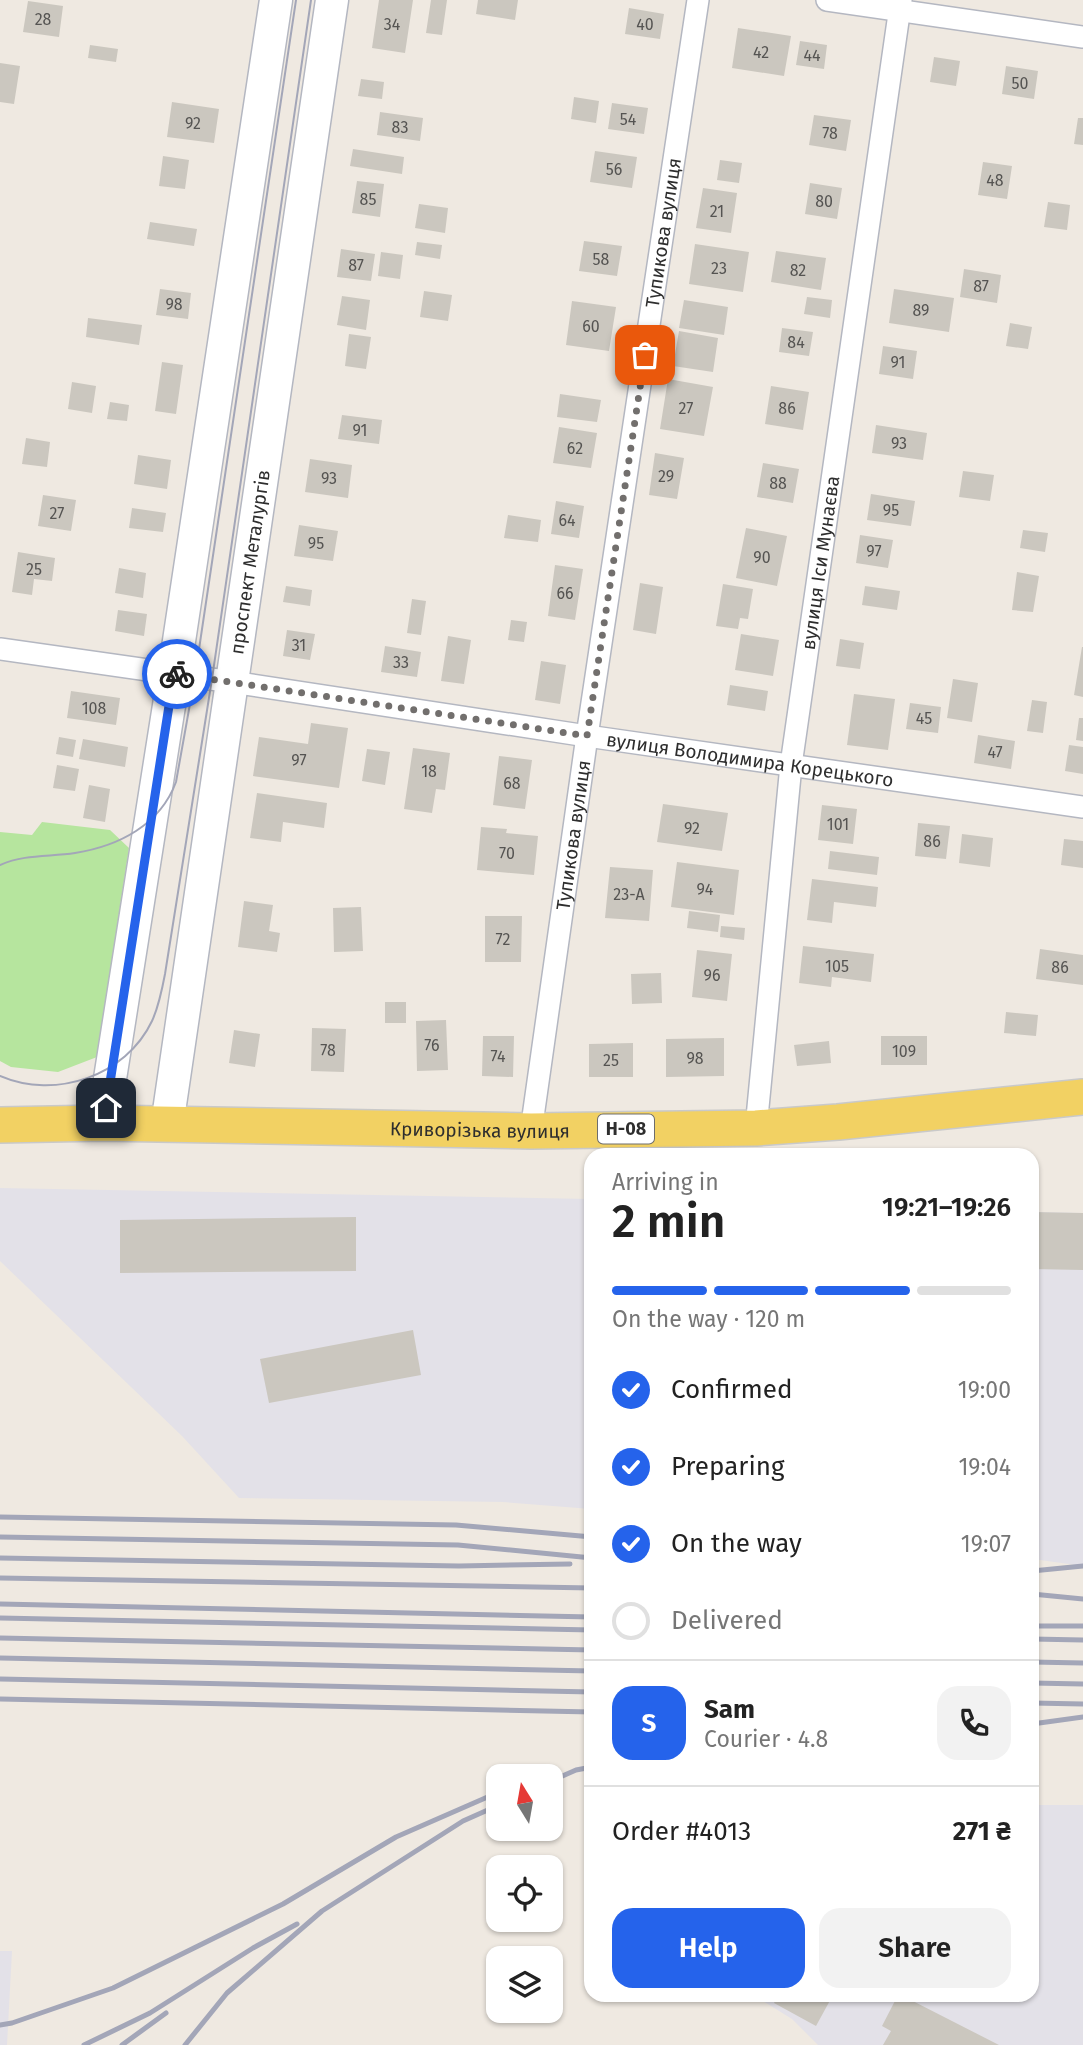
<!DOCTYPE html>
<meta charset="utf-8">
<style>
body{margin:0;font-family:"Fira Sans",sans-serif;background:#f2f2f2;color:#222;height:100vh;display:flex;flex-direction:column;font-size:26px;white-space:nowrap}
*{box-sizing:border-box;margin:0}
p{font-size:23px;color:#767676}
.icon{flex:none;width:38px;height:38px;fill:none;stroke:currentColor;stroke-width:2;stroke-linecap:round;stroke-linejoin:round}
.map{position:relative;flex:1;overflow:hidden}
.sheet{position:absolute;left:584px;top:1148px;width:455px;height:854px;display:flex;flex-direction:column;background:#fff;border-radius:21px;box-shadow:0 2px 5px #0004}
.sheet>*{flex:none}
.needle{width:46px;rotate:349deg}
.tools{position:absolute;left:486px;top:1764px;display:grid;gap:14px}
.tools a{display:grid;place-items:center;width:77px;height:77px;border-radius:14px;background:#fff;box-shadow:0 2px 5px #0004;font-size:35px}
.pin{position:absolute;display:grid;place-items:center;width:60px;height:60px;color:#fff;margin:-30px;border-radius:14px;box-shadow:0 4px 10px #0006}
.courier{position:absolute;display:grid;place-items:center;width:70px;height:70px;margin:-35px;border:5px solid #2563eb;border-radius:50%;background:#fff;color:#222;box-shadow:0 2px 9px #0007}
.head em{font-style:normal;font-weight:600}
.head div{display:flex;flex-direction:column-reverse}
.head{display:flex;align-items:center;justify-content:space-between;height:119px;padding:0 28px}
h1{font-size:46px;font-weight:600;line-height:52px}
.bar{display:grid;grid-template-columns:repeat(4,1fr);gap:10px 7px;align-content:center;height:84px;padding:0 28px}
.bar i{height:9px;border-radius:5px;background:#e0e0e0}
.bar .active{background:#2563eb}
.bar p{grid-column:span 4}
.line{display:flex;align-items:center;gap:18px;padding:0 28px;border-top:2px solid #e0e0e0}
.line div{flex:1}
.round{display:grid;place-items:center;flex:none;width:74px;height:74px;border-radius:21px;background:#f2f2f2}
ol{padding:0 28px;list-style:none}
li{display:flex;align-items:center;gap:21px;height:77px}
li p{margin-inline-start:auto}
li .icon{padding:7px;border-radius:50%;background:#2563eb;color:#fff;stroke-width:4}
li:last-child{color:#767676}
li i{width:38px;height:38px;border:4px solid #e0e0e0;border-radius:50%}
.cta{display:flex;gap:14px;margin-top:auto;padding:14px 28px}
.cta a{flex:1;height:80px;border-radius:21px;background:#2563eb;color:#fff;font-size:28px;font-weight:600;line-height:80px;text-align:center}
.cta a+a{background:#f2f2f2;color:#222}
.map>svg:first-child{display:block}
.industrial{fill:#e3e1e8}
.green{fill:#b6e59e}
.building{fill:#cbc7bf}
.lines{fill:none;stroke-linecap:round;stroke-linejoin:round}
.minor-casing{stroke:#b4b7c1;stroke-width:24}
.secondary-casing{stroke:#b4b7c1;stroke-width:35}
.primary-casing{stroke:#c9c9c9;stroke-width:38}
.minor{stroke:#fff;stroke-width:21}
.secondary{stroke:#fff;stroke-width:32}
.primary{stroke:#f2d163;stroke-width:35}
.tram{stroke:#a3a6b8;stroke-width:2}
.rail{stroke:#a3a6b8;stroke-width:5}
.done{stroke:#726f6d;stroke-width:7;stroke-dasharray:0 12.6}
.route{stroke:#2563eb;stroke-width:9}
.labels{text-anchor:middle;stroke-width:6;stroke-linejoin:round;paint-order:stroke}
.number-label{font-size:16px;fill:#555452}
.shield{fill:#fff;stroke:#6d6d6d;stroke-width:2}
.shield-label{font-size:18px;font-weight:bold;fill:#2e2e2e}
.street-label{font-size:19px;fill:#2e2e2e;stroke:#fff}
</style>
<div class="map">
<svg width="1083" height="2045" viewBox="0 0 1083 2045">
<rect width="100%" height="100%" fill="#efe9e1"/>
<!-- industrial -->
<path class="industrial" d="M0,1188L591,1199V1509L503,1502L239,1498L182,1436L0,1261Z
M1032,1212L1083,1213V1566L1033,1559Z
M1033,1805H1083V2045H818L792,2019L763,2001L767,1995H1032Z
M0,1951H12L7,2045H0Z"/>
<!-- green -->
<path class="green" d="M42,822L110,830L129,848L97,1057L58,1072L11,1067L0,1061V832L32,835Z"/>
<!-- building -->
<path class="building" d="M379,0H413L405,53L372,48Z
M431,0H447L442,35L426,33Z
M478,0H518L515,20L476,14Z
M28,1L63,6L59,37L23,32Z
M629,8L664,14L660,39L625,34Z
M738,28L791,36L784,76L732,68Z
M800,41L827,45L824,69L796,65Z
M90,45L118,49L116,62L88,58Z
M934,57L960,61L956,86L930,82Z
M0,63L20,66L14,104L0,102Z
M1006,66L1038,71L1034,99L1002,94Z
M361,79L384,82L382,99L358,96Z
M574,97L599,101L596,123L571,119Z
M172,102L219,109L214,143L167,137Z
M612,103L648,108L644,134L608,129Z
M380,112L423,118L420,141L377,135Z
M814,115L851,120L846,151L809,145Z
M1078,118H1083V145L1074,144Z
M353,149L404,157L402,174L350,166Z
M595,151L637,157L632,188L590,182Z
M163,156L189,160L185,189L159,186Z
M720,160L742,163L739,183L717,180Z
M983,162L1012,166L1007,199L978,195Z
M357,181L384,184L380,217L352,213Z
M810,183L842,188L837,219L805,214Z
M703,188L737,193L731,233L696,228Z
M1048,202L1070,205L1067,230L1044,227Z
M419,204L448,208L445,233L415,228Z
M150,222L197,229L194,246L147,239Z
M584,241L622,246L617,276L579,271Z
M417,242L442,245L440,259L415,255Z
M695,244L749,252L743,292L689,284Z
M341,249L375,254L371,281L337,277Z
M776,251L826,258L821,290L771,282Z
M381,252L403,255L400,279L378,276Z
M964,269L1001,275L997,303L960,297Z
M160,289L191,293L188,319L156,315Z
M894,289L954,298L949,332L889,323Z
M424,291L452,295L448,321L420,317Z
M342,296L370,300L366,330L337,325Z
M807,297L832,300L830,318L804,314Z
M684,300L728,307L724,335L679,328Z
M572,301L616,307L609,351L566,345Z
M88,318L142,325L139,345L86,337Z
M1010,323L1032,327L1028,349L1006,346Z
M782,328L813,332L809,356L779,352Z
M679,331L718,338L713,372L673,366Z
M349,334L371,337L366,369L345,366Z
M883,346L917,351L913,379L879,374Z
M162,362L183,365L176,414L155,411Z
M668,379L713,387L704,436L660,429Z
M72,382L96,386L92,413L68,409Z
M771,386L809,392L803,430L765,424Z
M560,394L601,400L597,422L557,417Z
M110,402L129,405L127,421L107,419Z
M342,415L382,420L379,444L338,439Z
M876,425L927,433L923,460L872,453Z
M559,427L597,433L591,468L553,463Z
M26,438L50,442L47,467L22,464Z
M655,453L684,458L677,499L649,495Z
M138,455L171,460L167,489L134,484Z
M310,459L352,465L348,498L305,492Z
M763,463L799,469L793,503L757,497Z
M963,471L994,475L990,501L959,497Z
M871,494L915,501L911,526L867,520Z
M43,495L76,500L71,531L38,526Z
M556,501L584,506L579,538L551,534Z
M132,508L166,513L163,532L129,528Z
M508,515L541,520L538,542L504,538Z
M299,525L338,531L333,561L294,556Z
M746,528L787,536L777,586L736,578Z
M1023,530L1048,533L1045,552L1020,548Z
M860,535L893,540L888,568L856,563Z
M18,552L55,558L52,581L34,579L32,595L12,592Z
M555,565L583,569L575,620L548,616Z
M119,568L146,573L143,598L115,593Z
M1017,572L1039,576L1033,612L1012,610Z
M640,583L663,587L656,634L633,630Z
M723,584L753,589L748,619L740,618L738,629L716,626Z
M286,586L312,590L310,606L283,602Z
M865,586L900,591L897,610L862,605Z
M412,599L426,601L421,635L407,633Z
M118,610L147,614L144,636L115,631Z
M511,620L527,622L524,642L508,640Z
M287,630L315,634L310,660L283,656Z
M741,634L779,640L773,676L735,670Z
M448,636L471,640L464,684L441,681Z
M840,639L864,643L860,669L836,666Z
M385,646L421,652L417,677L381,672Z
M1082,647H1083V697L1074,695Z
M541,661L566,665L560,704L535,700Z
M953,679L978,683L972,722L947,718Z
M730,685L768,691L765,711L727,705Z
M71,691L120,698L116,725L67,718Z
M854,694L895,699L888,750L847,745Z
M1032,700L1047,702L1043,733L1027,731Z
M910,703L941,707L938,733L906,729Z
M1079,718H1083V741L1076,740Z
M311,723L348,728L339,788L253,776L259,737L308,744Z
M978,735L1015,741L1011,769L974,763Z
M59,737L76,740L73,757L56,754Z
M83,739L128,747L125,767L79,759Z
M1069,745L1083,747V774L1065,771Z
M413,748L450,753L445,790L436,789L432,813L404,809Z
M367,749L390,752L385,785L362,781Z
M499,756L532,760L525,809L493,805Z
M57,765L79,769L75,791L53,788Z
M89,785L110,789L105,822L83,818Z
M257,793L327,803L324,828L283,822L281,842L250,838Z
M663,804L728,813L722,851L657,842Z
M822,805L857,809L853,844L818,840Z
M918,823L950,826L946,859L915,856Z
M481,827L507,829L506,833L538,836L534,875L477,870Z
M962,834L993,838L990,867L959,863Z
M1064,839L1083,841V868L1061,865Z
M830,851L879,857L877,875L828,869Z
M677,862L739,870L734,915L671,907Z
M610,867L653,870L649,921L605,918Z
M812,879L878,887L876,907L834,902L832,923L807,920Z
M244,901L273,905L269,931L280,933L277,952L238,947Z
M361,907L363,951L334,952L333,908Z
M689,911L720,915L718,932L687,928Z
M485,916H522L521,962H485Z
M721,926L745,928L744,940L720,937Z
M803,946L874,954L871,982L832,977L831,987L799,983Z
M1040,949L1083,955V985L1036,979Z
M697,950L732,954L727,1001L692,997Z
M661,973L662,1003L632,1004L631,974Z
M385,1002H406V1023H385Z
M1006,1012L1038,1015L1036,1036L1004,1033Z
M446,1020L448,1070L417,1071L416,1021Z
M312,1028L346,1029L344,1072L311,1071Z
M234,1030L260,1034L255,1067L229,1063Z
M483,1036H514L513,1077L482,1076Z
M881,1036H927V1065H881Z
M724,1038V1076L666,1077V1039Z
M829,1041L831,1063L797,1066L794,1045Z
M633,1043V1077H589V1044Z
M1032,1212L1083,1213V1270L1032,1269Z
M356,1217V1271L120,1273V1220Z
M413,1330L421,1375L269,1403L260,1359Z
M778,1995H833L816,2026L774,2003Z
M898,1995H901L999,2045H883L891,2031L882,2026Z"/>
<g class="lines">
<defs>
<g id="minor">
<path d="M827,0L1083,37"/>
<path id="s1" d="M0,649L232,682L587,736L1083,807"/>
<path id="s2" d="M756,1128L791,765L901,0"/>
<path id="s3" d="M531,1131L587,736L698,0"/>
</g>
<g id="secondary">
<path d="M103,1123L174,674L276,0"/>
<path id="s4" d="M167,1125L332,0"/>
</g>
<g id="primary">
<path id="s5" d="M0,1125L103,1123L531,1131L756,1128L838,1122L1083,1097"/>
</g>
</defs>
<!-- minor casing -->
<use href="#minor" class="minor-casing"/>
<!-- secondary casing -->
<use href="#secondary" class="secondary-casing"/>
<!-- primary casing -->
<use href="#primary" class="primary-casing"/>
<!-- minor -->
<use href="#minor" class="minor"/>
<!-- secondary -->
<use href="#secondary" class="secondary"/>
<!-- primary -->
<use href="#primary" class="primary"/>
<!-- tram -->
<path class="tram" d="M0,865C25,854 49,857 75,853C119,846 160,825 176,782L195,676L296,0
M0,1076C55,1100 126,1076 152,1021C159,1006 162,990 165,974L212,679L311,0"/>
<!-- rail -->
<path class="rail" d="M0,1517L456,1525L592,1537
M0,1537L458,1545L592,1558
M0,1558L459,1566L570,1564
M1032,1571L1083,1566
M0,1578L592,1588
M1032,1594L1083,1599
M0,1604L592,1617
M0,1618L592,1630
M1032,1626H1083
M0,1638L592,1650
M1032,1639L1083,1640
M0,1658L592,1671
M1032,1662L1083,1663
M0,1679L592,1692
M1032,1683L1083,1684
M0,1699L592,1712
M1032,1703L1083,1704
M1032,1724L1083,1717
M551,1781L576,1770L592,1767
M0,2025L12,2023L113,1988L283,1904L396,1837L499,1792
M84,2045L150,2013L253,1948L297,1924
M122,2045L166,2013
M185,2045L227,1993L322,1911L463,1821L499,1805"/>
</g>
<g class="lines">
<!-- done -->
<path class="done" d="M177,674L587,736L645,355"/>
<!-- route -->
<path class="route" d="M106,1108L174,674H177"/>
</g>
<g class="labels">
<!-- number labels -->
<g class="number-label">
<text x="43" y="25">28</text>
<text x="392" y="30">34</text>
<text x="645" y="30">40</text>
<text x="761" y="58">42</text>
<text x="812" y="61">44</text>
<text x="1020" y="89">50</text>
<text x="628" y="125">54</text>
<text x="193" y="129">92</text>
<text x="400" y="133">83</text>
<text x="830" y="139">78</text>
<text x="614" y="175">56</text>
<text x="995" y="186">48</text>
<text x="368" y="205">85</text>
<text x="824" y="207">80</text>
<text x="717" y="217">21</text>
<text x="601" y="265">58</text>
<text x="356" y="271">87</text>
<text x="719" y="274">23</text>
<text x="798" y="276">82</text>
<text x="981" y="292">87</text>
<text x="174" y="310">98</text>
<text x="921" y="316">89</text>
<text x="591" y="332">60</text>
<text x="796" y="348">84</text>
<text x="898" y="368">91</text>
<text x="686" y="414">27</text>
<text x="787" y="414">86</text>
<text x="360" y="436">91</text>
<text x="899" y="449">93</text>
<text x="575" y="454">62</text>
<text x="666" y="482">29</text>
<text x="329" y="484">93</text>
<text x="778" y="489">88</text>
<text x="891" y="516">95</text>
<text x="57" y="519">27</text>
<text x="567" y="526">64</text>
<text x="316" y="549">95</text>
<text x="874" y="557">97</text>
<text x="762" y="563">90</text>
<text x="34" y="575">25</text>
<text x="565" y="599">66</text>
<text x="299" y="651">31</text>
<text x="401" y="668">33</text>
<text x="94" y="714">108</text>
<text x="924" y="724">45</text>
<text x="995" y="758">47</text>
<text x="299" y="766">97</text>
<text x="429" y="777">18</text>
<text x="512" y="789">68</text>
<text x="838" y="830">101</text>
<text x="692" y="834">92</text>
<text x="932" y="847">86</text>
<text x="507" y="859">70</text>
<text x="705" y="895">94</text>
<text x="629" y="900">23-А</text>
<text x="503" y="945">72</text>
<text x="837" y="972">105</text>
<text x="1060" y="973">86</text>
<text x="712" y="981">96</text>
<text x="432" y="1051">76</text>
<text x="328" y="1056">78</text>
<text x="904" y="1057">109</text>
<text x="498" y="1062">74</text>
<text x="695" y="1064">98</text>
<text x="611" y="1066">25</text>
</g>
<!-- shield labels -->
<rect class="shield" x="598" y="1114.5" width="56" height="29" rx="5"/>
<g class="shield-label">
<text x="626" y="1135">Н-08</text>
</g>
<!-- street labels -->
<g class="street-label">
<text dy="7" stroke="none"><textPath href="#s3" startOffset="908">Тупикова вулиця</textPath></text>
<text dy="7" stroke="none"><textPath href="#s4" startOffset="569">проспект Металургів</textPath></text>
<text dy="7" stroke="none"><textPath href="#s2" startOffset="569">вулиця Іси Мунаєва</textPath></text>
<text dy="7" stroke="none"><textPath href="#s1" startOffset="758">вулиця Володимира Корецького</textPath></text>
<text dy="7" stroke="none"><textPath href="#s3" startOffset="299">Тупикова вулиця</textPath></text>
<text dy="7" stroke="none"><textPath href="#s5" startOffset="480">Криворізька вулиця</textPath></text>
</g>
</g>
</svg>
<div class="tools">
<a><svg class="needle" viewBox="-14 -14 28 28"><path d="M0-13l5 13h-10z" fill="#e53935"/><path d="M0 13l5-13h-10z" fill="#767676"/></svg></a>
<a><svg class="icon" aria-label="locate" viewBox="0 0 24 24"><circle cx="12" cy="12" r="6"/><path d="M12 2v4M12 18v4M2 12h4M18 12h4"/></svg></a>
<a><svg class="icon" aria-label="layers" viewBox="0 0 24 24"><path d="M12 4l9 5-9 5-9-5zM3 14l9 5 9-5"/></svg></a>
</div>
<div class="pin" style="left:645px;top:355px;background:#ea580c"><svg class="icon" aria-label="bag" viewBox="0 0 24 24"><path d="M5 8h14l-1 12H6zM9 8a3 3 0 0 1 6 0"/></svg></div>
<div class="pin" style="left:106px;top:1108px;background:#1f2937"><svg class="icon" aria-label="home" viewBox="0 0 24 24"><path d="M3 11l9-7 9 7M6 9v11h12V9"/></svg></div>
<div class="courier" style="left:177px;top:674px"><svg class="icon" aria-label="bike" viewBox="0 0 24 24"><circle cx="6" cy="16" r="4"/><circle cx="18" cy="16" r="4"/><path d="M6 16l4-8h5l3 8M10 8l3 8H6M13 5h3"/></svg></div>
<section class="sheet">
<div class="head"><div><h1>2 min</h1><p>Arriving in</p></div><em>19:21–19:26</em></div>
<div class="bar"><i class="active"></i><i class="active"></i><i class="active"></i><i></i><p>On the way · 120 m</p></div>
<ol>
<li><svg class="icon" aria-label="check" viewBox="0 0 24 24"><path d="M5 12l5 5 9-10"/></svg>Confirmed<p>19:00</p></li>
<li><svg class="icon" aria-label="check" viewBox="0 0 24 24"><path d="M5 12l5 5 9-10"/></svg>Preparing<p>19:04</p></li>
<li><svg class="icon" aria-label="check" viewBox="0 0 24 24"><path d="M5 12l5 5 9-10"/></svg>On the way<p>19:07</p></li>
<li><i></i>Delivered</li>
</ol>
<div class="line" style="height:126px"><b class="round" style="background:#2563eb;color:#fff">S</b><div><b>Sam</b><p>Courier · 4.8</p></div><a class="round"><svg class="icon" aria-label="phone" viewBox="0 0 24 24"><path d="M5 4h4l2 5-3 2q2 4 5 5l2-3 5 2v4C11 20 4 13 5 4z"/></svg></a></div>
<div class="line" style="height:91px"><div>Order #4013</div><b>271 ₴</b></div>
<div class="cta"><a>Help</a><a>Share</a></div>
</section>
</div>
